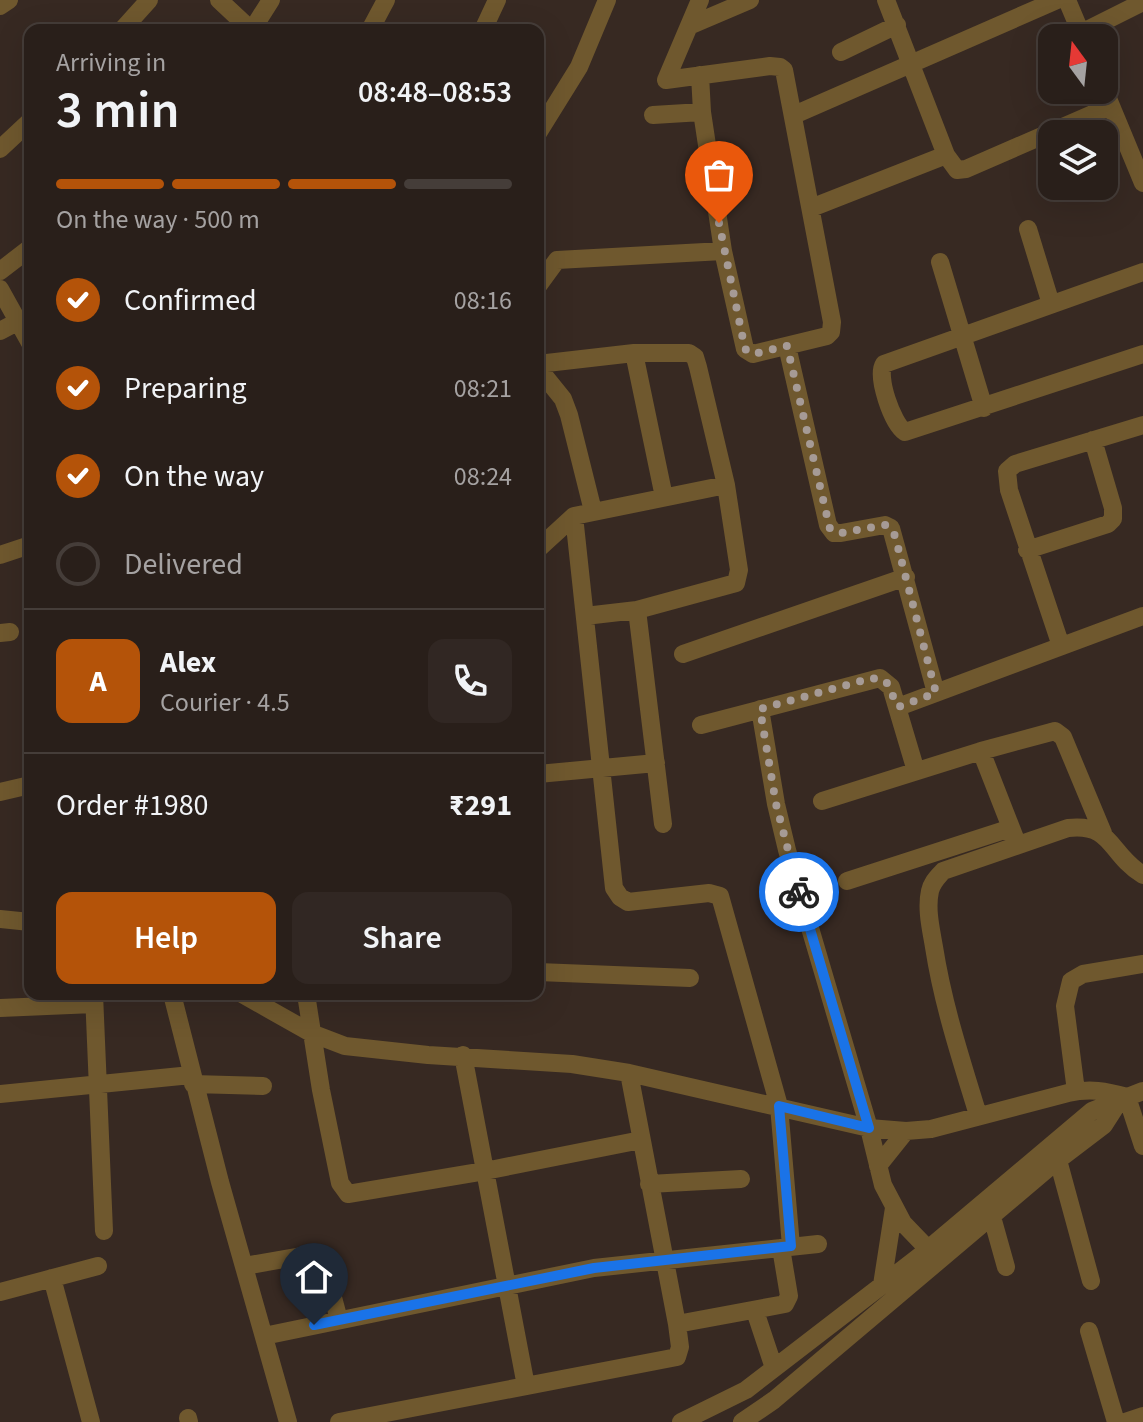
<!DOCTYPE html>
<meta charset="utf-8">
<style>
body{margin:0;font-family:"Source Sans 3",sans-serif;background:#312723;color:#f1f3f6;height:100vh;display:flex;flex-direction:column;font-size:30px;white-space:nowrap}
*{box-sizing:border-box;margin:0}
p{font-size:26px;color:#a5a2a2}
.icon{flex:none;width:44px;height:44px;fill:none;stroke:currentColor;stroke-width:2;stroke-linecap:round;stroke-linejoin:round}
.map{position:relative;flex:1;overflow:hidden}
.details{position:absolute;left:24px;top:24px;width:520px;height:976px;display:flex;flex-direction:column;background:#291f1a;border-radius:16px;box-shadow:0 8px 32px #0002,0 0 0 2px #453d39}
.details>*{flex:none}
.needle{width:52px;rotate:345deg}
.fabs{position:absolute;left:1038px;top:24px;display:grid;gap:16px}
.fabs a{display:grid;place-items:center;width:80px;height:80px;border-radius:16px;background:#291f1a;box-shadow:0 8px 32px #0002,0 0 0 2px #453d39;font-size:40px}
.pin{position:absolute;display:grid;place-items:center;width:68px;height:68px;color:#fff;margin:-82px -34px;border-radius:50% 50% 50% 0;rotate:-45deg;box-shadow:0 0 8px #0007}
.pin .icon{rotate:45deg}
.courier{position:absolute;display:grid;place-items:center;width:80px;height:80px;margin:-40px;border:6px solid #1a73e8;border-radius:50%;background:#fff;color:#222;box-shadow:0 2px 10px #0007}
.overview em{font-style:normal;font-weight:600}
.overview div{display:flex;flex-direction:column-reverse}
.overview{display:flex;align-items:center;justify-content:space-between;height:136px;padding:0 32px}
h1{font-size:52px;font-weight:600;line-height:60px}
.bar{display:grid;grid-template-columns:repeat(4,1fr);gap:12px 8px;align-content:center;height:96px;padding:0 32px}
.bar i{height:10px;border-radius:6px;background:#453d39}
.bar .current{background:#b45309}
.bar p{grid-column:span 4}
.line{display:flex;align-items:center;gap:20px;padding:0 32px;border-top:2px solid #453d39}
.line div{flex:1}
.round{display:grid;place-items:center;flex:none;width:84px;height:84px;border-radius:16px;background:#312723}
ol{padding:0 32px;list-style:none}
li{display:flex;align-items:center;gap:24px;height:88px}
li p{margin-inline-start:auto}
li .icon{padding:8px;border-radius:50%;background:#b45309;color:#fff;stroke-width:4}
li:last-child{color:#a5a2a2}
li i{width:44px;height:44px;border:4px solid #453d39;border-radius:50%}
.action{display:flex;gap:16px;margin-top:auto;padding:16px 32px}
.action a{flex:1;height:92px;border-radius:16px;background:#b45309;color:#fff;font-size:32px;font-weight:600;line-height:92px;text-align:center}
.action a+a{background:#312723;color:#f1f3f6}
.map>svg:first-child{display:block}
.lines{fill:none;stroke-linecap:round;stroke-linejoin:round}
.minor{stroke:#6f582e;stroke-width:18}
.done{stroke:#a69b96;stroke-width:8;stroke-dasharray:0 14.4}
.route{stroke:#1a73e8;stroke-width:10}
</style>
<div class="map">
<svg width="1143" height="1422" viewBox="0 0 1143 1422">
<rect width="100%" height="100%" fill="#372922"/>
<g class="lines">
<!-- minor -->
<path class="minor" d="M219,0L251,30
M886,0L946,155L957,170L966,169L1111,106
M1067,0L1083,38
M0,6L9,0
M689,26L750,0
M122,30L149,0
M252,30L271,0
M370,30L386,0
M483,30L497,0
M1081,33L1143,2
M841,52L897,25
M666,80L770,66L780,67L784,70L832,322L831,332L827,336L753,354L745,349L723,251L702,112L700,75
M666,80L700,0
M1104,89L1143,183
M653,115L702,112
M794,115L1057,0
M538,133L579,67L607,0
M0,149L30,121
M811,208L946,155
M1028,229L1051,304
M940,262L984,408
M0,271L30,248
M1143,272L884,364C876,376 892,423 905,432L1143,354
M538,286L557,260L723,251
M0,289L30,343
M0,331L19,321
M787,346L828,525L834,533H841L885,525L891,528L936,693
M634,353L664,497
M538,364L634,353H689L695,357L698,367L726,485L739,570L736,583L637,610L585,616
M538,368L563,399L569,415L593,511
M574,516L614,888L620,897L628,902L709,893L720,896L779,1106L791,1246
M538,549L574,516L726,485
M1027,550L1108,524L1113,519V508L1093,440
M0,555L30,545
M637,610L663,824
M0,633L10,632
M1061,646L1009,490L1007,471L1015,464L1143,425
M683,654L906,577
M898,707L1143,616
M760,709L776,804L787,850L869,1128L883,1185L903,1223L928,1249
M701,725L880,678L891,687L916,771
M981,751L1015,838
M538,774L656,763
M0,792L30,785
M822,801L981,751L1055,731L1063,737L1103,833
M847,881L1011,828
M0,919L30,922
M538,972L690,978
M94,994L104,1231
M172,994L220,1182L288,1422
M242,994L311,1033L345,1046L428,1055L572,1064L629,1073L869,1128L906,1131L931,1129L1068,1093C1090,1088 1106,1091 1127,1097L1143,1146
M306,994L321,1090L340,1183L348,1194L485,1171L641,1140
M0,1008L94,1004
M463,1055L526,1386
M193,1084L263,1086
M1076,1091L1065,1006L1071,981L1083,974L1143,964
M0,1094L191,1075
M978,1115C961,1059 943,1005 934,947C931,929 926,909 930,891C932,882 937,878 943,871L1068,828C1113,823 1108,853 1143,875
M1058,1160L1091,1281
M878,1166L906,1131
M649,1184L741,1179
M992,1217L1006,1267
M244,1266L313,1254L322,1256L339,1320
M52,1278L91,1422
M882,1285L894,1208
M0,1292L98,1266
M755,1311L774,1368
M677,1324L785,1304L789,1296L781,1248
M1089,1331L1116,1422
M264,1336L594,1268L818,1244
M188,1418L189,1422
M339,1422L677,1357L680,1347L677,1324L629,1073
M681,1422L746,1390L920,1256L1092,1111L1143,1091
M742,1422L774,1400L1058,1160L1104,1125L1120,1100
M1125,1422L1143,1416"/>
</g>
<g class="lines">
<!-- done -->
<path class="done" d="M719,223L745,349L753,354L787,346L830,529L841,533L885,525L891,528L895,536L936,693L898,707L886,681L872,678L760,709L776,804L799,892"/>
<!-- route -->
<path class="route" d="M314,1325L594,1268L791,1246L779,1106L869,1128L799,892"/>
</g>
</svg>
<div class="fabs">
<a><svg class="needle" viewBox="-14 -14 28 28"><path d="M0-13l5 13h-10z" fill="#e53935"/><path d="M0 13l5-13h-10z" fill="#a5a2a2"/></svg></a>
<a><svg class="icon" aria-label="layers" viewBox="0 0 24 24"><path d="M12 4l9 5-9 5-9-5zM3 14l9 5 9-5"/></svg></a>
</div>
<div class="pin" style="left:719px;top:223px;background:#ea580c"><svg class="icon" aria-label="bag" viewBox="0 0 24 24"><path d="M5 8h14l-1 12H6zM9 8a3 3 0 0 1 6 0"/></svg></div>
<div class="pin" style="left:314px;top:1325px;background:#1f2937"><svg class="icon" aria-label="home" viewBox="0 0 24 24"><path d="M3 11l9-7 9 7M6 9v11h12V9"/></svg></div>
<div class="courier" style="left:799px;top:892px"><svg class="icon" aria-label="bike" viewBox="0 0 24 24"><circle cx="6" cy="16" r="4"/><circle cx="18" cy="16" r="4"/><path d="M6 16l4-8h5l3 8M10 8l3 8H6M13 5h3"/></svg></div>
<section class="details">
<div class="overview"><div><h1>3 min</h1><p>Arriving in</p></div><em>08:48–08:53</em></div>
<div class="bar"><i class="current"></i><i class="current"></i><i class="current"></i><i></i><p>On the way · 500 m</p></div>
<ol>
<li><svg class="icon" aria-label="check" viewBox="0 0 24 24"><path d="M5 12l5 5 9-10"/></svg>Confirmed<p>08:16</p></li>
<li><svg class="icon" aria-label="check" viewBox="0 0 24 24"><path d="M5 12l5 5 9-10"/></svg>Preparing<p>08:21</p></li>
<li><svg class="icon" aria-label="check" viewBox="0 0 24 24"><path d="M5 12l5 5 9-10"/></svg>On the way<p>08:24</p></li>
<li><i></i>Delivered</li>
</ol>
<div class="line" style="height:144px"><b class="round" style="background:#b45309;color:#fff">A</b><div><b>Alex</b><p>Courier · 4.5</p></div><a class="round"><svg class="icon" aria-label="phone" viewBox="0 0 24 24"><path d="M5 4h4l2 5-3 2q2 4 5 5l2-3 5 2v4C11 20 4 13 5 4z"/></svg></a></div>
<div class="line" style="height:104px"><div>Order #1980</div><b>₹291</b></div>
<div class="action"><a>Help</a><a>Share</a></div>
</section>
</div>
